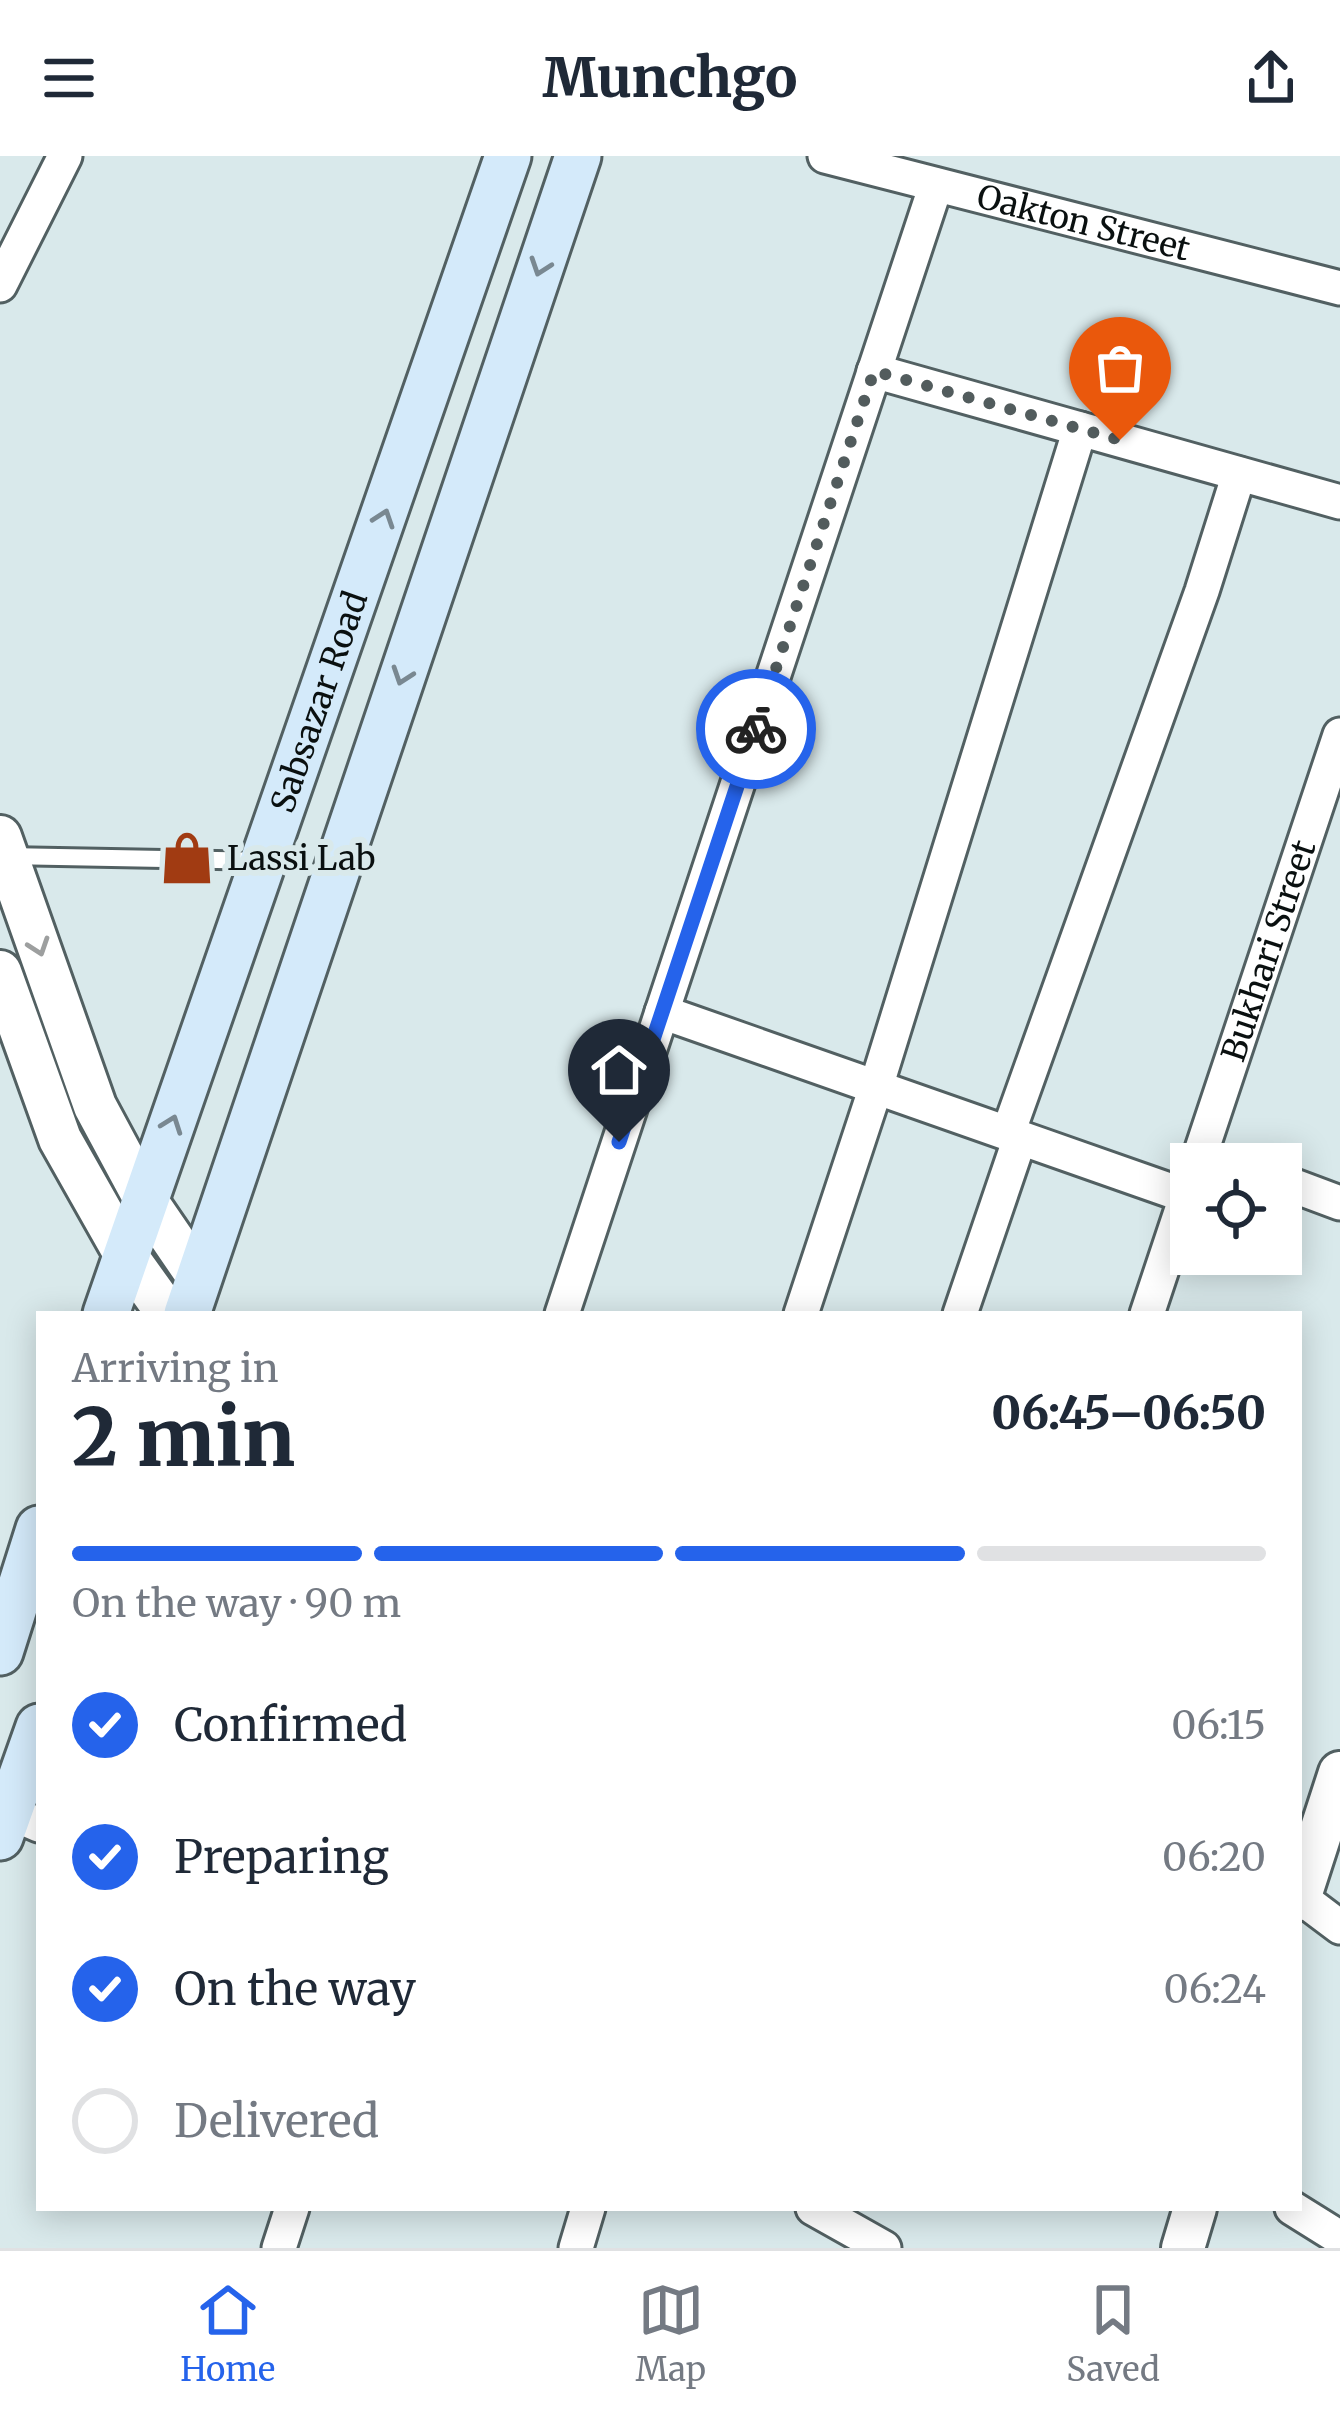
<!DOCTYPE html>
<meta charset="utf-8">
<style>
body{margin:0;font-family:Merriweather,serif;background:#f6f6f7;color:#1f2937;height:100vh;display:flex;flex-direction:column;font-size:45px;white-space:nowrap}
*{box-sizing:border-box;margin:0}
p{font-size:39px;color:#747a83}
.icon{flex:none;width:66px;height:66px;fill:none;stroke:currentColor;stroke-width:2;stroke-linecap:round;stroke-linejoin:round}
.map{position:relative;flex:1;overflow:hidden}
.panel{position:absolute;left:36px;top:1155px;width:1266px;height:900px;display:flex;flex-direction:column;background:#fff;border-radius:0px;box-shadow:0 6px 30px #0003}
.panel>*{flex:none}
.controls{position:absolute;left:1170px;top:987px;display:grid;gap:24px}
.controls a{display:grid;place-items:center;width:132px;height:132px;border-radius:0px;background:#fff;box-shadow:0 6px 30px #0003;font-size:60px}
.pin{position:absolute;display:grid;place-items:center;width:102px;height:102px;color:#fff;margin:-123px -51px;border-radius:50% 50% 50% 0;rotate:-45deg;box-shadow:0 0 12px #0007}
.pin .icon{rotate:45deg}
.courier{position:absolute;display:grid;place-items:center;width:120px;height:120px;margin:-60px;border:9px solid #2563eb;border-radius:50%;background:#fff;color:#222;box-shadow:0 3px 15px #0007}
.head em{font-style:normal;font-weight:800}
.head div{display:flex;flex-direction:column-reverse}
.head{display:flex;align-items:center;justify-content:space-between;height:204px;padding:0 36px}
h1{font-size:78px;font-weight:800;line-height:90px}
.bar{display:grid;grid-template-columns:repeat(4,1fr);gap:18px 12px;align-content:center;height:144px;padding:0 36px}
.bar i{height:15px;border-radius:9px;background:#e0e1e3}
.bar .selected{background:#2563eb}
.bar p{grid-column:span 4}
ol{padding:0 36px;list-style:none}
li{display:flex;align-items:center;gap:36px;height:132px}
li p{margin-inline-start:auto}
li .icon{padding:12px;border-radius:50%;background:#2563eb;color:#fff;stroke-width:4}
li:last-child{color:#747a83}
li i{width:66px;height:66px;border:6px solid #e0e1e3;border-radius:50%}
header{display:flex;justify-content:space-between;align-items:center;height:156px;padding:0 36px;background:#fff;font-size:54px;font-weight:800}
.dock{display:flex;justify-content:space-around;align-items:center;height:168px;border-top:3px solid #e0e1e3;background:#fff;font-size:33px;color:#747a83}
.dock a{display:grid;justify-items:center;gap:6px}
.dock .selected{color:#2563eb}
.map>svg:first-child{display:block}
.lines{fill:none;stroke-linecap:round;stroke-linejoin:round}
.service-casing{stroke:#526062;stroke-width:22}
.minor-casing{stroke:#526062;stroke-width:39}
.tertiary-casing{stroke:#526062;stroke-width:48}
.secondary-casing{stroke:#526062;stroke-width:51}
.service{stroke:#fff;stroke-width:16}
.minor{stroke:#fff;stroke-width:33}
.tertiary{stroke:#fff;stroke-width:42}
.secondary{stroke:#d4eafa;stroke-width:45}
.oneway{stroke:#798891}
.oneway2{stroke:#9d9f9f}
.done{stroke:#525c5d;stroke-width:12;stroke-dasharray:0 21.6}
.route{stroke:#2563eb;stroke-width:15}
.labels{text-anchor:middle;stroke-width:12;stroke-linejoin:round;paint-order:stroke}
.street-label{font-size:33px;fill:#0a1010;stroke:#d9e9eb}
.poi-label{font-size:33px;fill:#0a1010;stroke:#d9e9eb;text-anchor:start}
</style>
<header><svg class="icon" aria-label="menu" viewBox="0 0 24 24"><path d="M4 6h16M4 12h16M4 18h16"/></svg>Munchgo<svg class="icon" aria-label="share" viewBox="0 0 24 24"><path d="M12 15V3M7 8l5-5 5 5M5 13v7h14v-7"/></svg></header>
<div class="map">
<svg width="1340" height="2092" viewBox="0 0 1340 2092">
<rect width="100%" height="100%" fill="#d9e9eb"/>
<g class="lines">
<defs>
<path id="service" d="M6,700L263,705"/>
<g id="minor">
<path id="s1" d="M825,0L1340,132"/>
<path d="M0,129L65,0"/>
<path d="M874,215L1340,346"/>
<path d="M662,856L1186,1040"/>
<path d="M1008,977L1202,435L1239,318"/>
<path id="s2" d="M1197,1008L1340,579"/>
<path d="M1281,1025L1340,1047"/>
<path d="M562,1158L936,29"/>
<path d="M801,1158L876,931L1080,273"/>
<path d="M960,1158L1020,982"/>
<path d="M1147,1158L1191,1026"/>
<path d="M9,1656L39,1669"/>
<path d="M1300,1741L1340,1771"/>
<path d="M813,2052L884,2092"/>
<path d="M1292,2052L1340,2082"/>
<path d="M279,2092L292,2052"/>
<path d="M576,2092L588,2052"/>
</g>
<path id="tertiary" d="M0,681L95,950L145,1043L199,1122
M0,816L60,983L125,1098L168,1158
M1299,1743L1340,1617
M1183,2092L1195,2052"/>
<g id="secondary">
<path id="s3" d="M106,1158L508,0"/>
<path d="M187,1158L578,0"/>
<path d="M0,1496L39,1373"/>
<path d="M0,1681L39,1571"/>
</g>
</defs>
<!-- service casing -->
<use href="#service" class="service-casing"/>
<!-- minor casing -->
<use href="#minor" class="minor-casing"/>
<!-- tertiary casing -->
<use href="#tertiary" class="tertiary-casing"/>
<!-- secondary casing -->
<use href="#secondary" class="secondary-casing"/>
<!-- service -->
<use href="#service" class="service"/>
<!-- minor -->
<use href="#minor" class="minor"/>
<!-- tertiary -->
<use href="#tertiary" class="tertiary"/>
<!-- secondary -->
<use href="#secondary" class="secondary"/>
</g>
<!-- one-way arrows -->
<defs><path id="oneway-chevron" d="M-2-3.5L2.5 0L-2 3.5" fill="none" stroke-width="1.6" stroke-linecap="round" stroke-linejoin="round" transform="scale(3)"/></defs>
<g class="oneway">
<use href="#oneway-chevron" transform="translate(540 111) rotate(109)"/>
<use href="#oneway-chevron" transform="translate(384 362) rotate(-71)"/>
<use href="#oneway-chevron" transform="translate(402 520) rotate(109)"/>
<use href="#oneway-chevron" transform="translate(172 968) rotate(-70)"/>
</g>
<use class="oneway2" href="#oneway-chevron" transform="translate(39 791) rotate(71)"/>
<g class="lines">
<!-- done -->
<path class="done" d="M756,573L874,215L1120,284"/>
<!-- route -->
<path class="route" d="M619,986L756,573"/>
</g>
<!-- icons -->
<defs>
<symbol id="shop-bare" viewBox="-9 -9 18 18"><path d="M-5-2.5h2.3a2.7 3.5 0 0 1 5.4 0H5L5.5 6h-11ZM-1.5-2.5h3a1.5 2.3 0 0 0-3 0Z" fill="#a13b12" stroke="#d9e9eb" stroke-width="2.5" paint-order="stroke"/></symbol>
</defs>
<g fill-rule="evenodd">
<use href="#shop-bare" x="149" y="664" width="76" height="76"/>
</g>
<g class="labels">
<!-- street labels -->
<g class="street-label">
<text dy="12" stroke="none"><textPath href="#s1" startOffset="267">Oakton Street</textPath></text>
<text dy="12" stroke="none"><textPath href="#s3" startOffset="648">Sabsazar Road</textPath></text>
<text dy="12" stroke="none"><textPath href="#s2" startOffset="225">Bukhari Street</textPath></text>
</g>
<!-- poi labels -->
<g class="poi-label">
<text x="227" y="714">Lassi Lab</text>
</g>
</g>
</svg>
<div class="controls">
<a><svg class="icon" aria-label="locate" viewBox="0 0 24 24"><circle cx="12" cy="12" r="6"/><path d="M12 2v4M12 18v4M2 12h4M18 12h4"/></svg></a>
</div>
<div class="pin" style="left:1120px;top:284px;background:#ea580c"><svg class="icon" aria-label="bag" viewBox="0 0 24 24"><path d="M5 8h14l-1 12H6zM9 8a3 3 0 0 1 6 0"/></svg></div>
<div class="pin" style="left:619px;top:986px;background:#1f2937"><svg class="icon" aria-label="home" viewBox="0 0 24 24"><path d="M3 11l9-7 9 7M6 9v11h12V9"/></svg></div>
<div class="courier" style="left:756px;top:573px"><svg class="icon" aria-label="bike" viewBox="0 0 24 24"><circle cx="6" cy="16" r="4"/><circle cx="18" cy="16" r="4"/><path d="M6 16l4-8h5l3 8M10 8l3 8H6M13 5h3"/></svg></div>
<section class="panel">
<div class="head"><div><h1>2 min</h1><p>Arriving in</p></div><em>06:45–06:50</em></div>
<div class="bar"><i class="selected"></i><i class="selected"></i><i class="selected"></i><i></i><p>On the way · 90 m</p></div>
<ol>
<li><svg class="icon" aria-label="check" viewBox="0 0 24 24"><path d="M5 12l5 5 9-10"/></svg>Confirmed<p>06:15</p></li>
<li><svg class="icon" aria-label="check" viewBox="0 0 24 24"><path d="M5 12l5 5 9-10"/></svg>Preparing<p>06:20</p></li>
<li><svg class="icon" aria-label="check" viewBox="0 0 24 24"><path d="M5 12l5 5 9-10"/></svg>On the way<p>06:24</p></li>
<li><i></i>Delivered</li>
</ol>
</section>
</div>
<nav class="dock">
<a class="selected"><svg class="icon" aria-label="home" viewBox="0 0 24 24"><path d="M3 11l9-7 9 7M6 9v11h12V9"/></svg>Home</a>
<a><svg class="icon" aria-label="map" viewBox="0 0 24 24"><path d="M3 6l6-2 6 2 6-2v14l-6 2-6-2-6 2zM9 4v14M15 6v14"/></svg>Map</a>
<a><svg class="icon" aria-label="saved" viewBox="0 0 24 24"><path d="M7 4h10v16l-5-4-5 4z"/></svg>Saved</a>
</nav>
